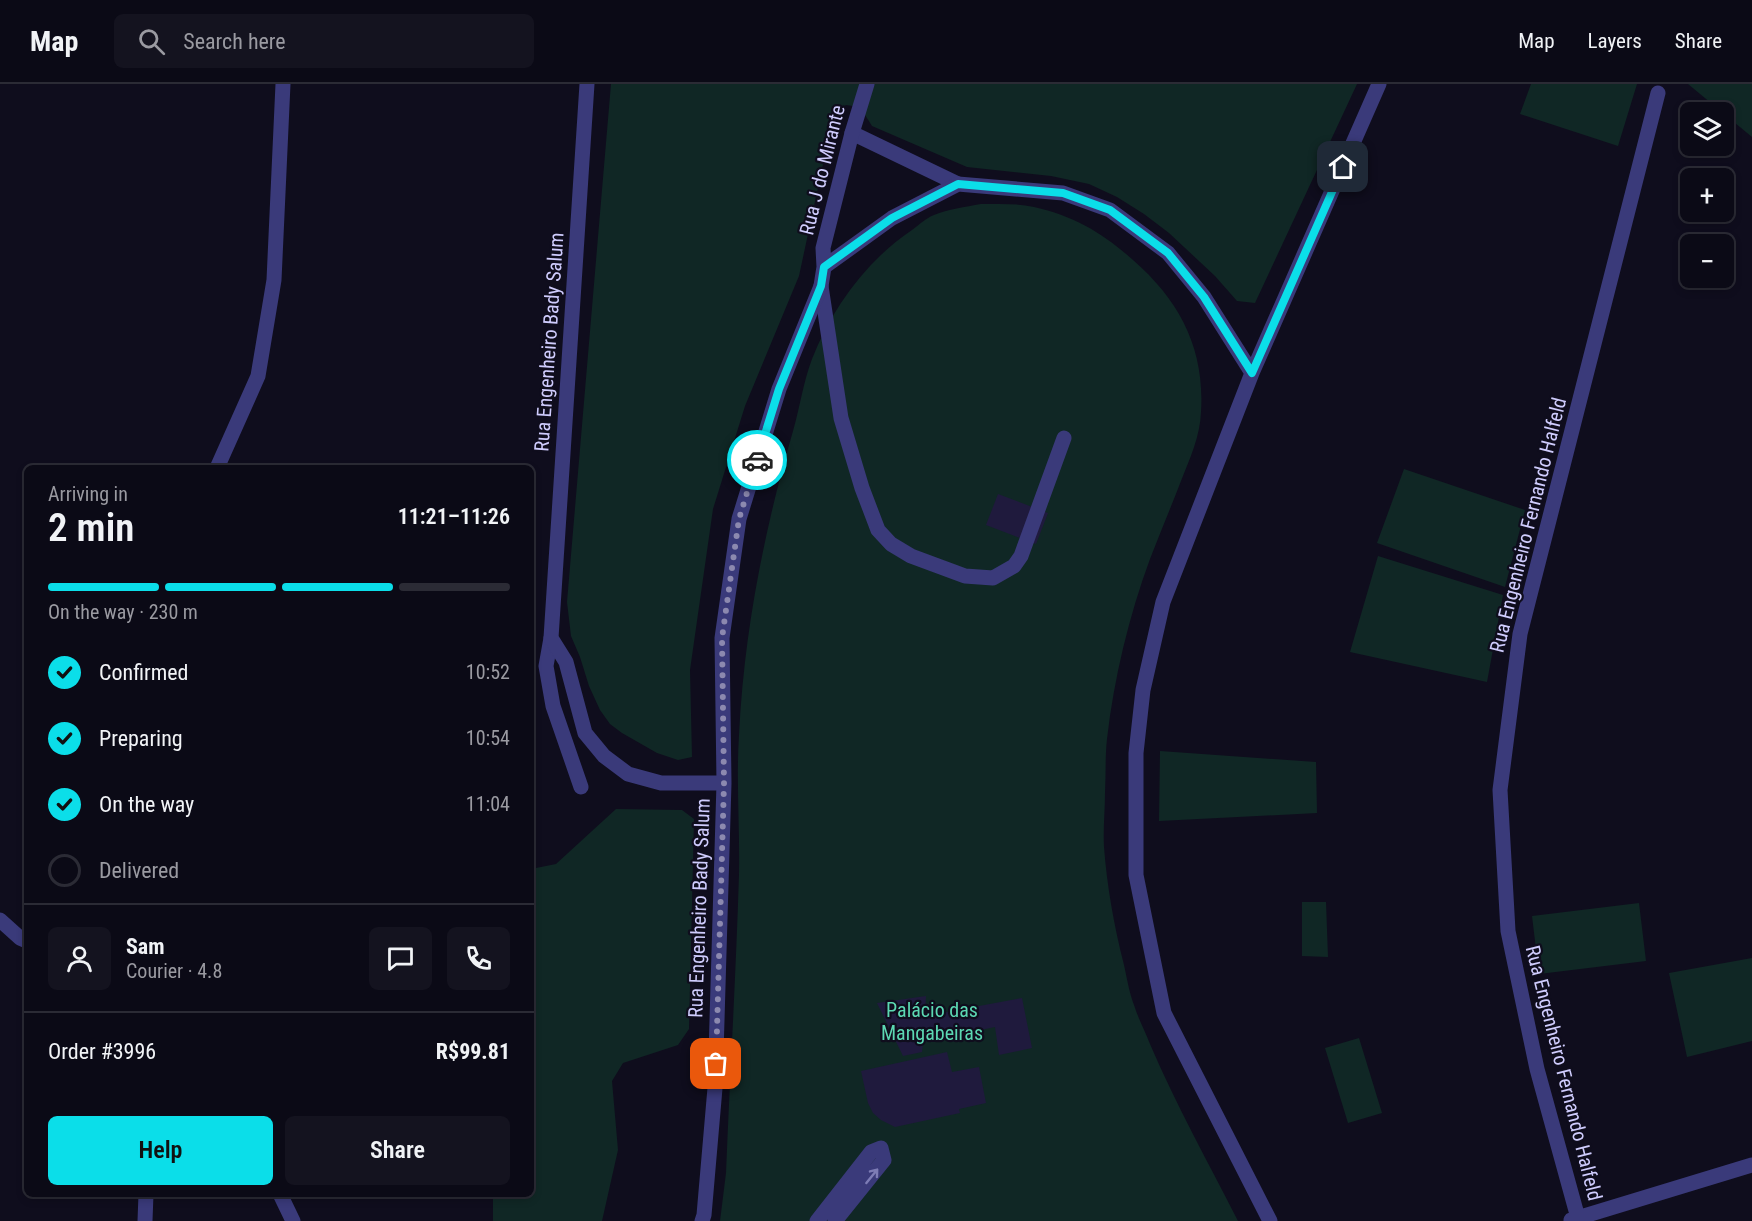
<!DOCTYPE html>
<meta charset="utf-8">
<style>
body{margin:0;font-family:"Roboto Condensed",sans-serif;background:#14131f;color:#f1f3f6;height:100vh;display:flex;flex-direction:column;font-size:22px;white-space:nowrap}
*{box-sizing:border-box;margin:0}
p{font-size:20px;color:#9a9aa1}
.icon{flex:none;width:33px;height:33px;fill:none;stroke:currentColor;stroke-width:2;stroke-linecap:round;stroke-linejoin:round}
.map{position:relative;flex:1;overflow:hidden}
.sheet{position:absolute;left:24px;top:381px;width:510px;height:732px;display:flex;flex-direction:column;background:#0b0a16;border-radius:9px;box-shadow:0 3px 9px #0003,0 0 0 2px #2b2b35}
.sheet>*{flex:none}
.controls{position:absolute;left:1680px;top:18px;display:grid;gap:12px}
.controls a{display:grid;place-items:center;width:54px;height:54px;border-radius:9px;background:#0b0a16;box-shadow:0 3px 9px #0003,0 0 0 2px #2b2b35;font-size:30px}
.pin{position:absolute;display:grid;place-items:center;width:51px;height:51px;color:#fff;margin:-26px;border-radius:12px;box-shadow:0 3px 9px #0006}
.courier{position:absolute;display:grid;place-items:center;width:60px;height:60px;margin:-30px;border:4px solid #0bdee9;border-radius:50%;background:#fff;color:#222;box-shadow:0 2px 8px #0007}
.head em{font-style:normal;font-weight:600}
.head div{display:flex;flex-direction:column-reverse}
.head{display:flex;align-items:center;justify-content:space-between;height:102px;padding:0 24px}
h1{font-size:39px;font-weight:600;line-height:45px}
.bar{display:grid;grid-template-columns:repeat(4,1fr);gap:9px 6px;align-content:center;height:72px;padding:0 24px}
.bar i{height:8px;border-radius:4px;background:#2b2b35}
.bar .on{background:#0bdee9}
.bar p{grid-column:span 4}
.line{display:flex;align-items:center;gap:15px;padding:0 24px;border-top:2px solid #2b2b35}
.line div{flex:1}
.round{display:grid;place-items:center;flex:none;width:63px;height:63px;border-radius:9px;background:#14131f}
ol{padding:0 24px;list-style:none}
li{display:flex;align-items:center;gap:18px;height:66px}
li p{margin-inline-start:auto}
li .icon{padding:6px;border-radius:50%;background:#0bdee9;color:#111;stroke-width:4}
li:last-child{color:#9a9aa1}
li i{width:33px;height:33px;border:3px solid #2b2b35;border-radius:50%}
.button{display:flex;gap:12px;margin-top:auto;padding:12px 24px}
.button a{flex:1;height:69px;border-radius:9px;background:#0bdee9;color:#111;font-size:24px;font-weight:600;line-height:69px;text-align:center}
.button a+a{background:#14131f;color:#f1f3f6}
header{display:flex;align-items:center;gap:36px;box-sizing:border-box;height:84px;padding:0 30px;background:#0b0a16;border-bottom:2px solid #2b2b35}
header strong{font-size:28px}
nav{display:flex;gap:33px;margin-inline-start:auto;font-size:21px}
.search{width:420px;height:54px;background:#14131f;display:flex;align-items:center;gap:15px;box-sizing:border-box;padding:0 21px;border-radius:9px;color:#9a9aa1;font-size:22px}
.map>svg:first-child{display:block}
.green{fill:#102725}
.building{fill:#1f1a3d}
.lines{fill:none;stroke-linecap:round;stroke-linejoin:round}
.service{stroke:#3a3a7a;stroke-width:15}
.minor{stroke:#3a3a7a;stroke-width:15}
.oneway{stroke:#7d7cb5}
.done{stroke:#8c89af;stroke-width:6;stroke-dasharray:0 10.8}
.route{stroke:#0bdee9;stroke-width:8}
.labels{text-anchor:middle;stroke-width:4.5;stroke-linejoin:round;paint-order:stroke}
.street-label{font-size:20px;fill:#cfccfd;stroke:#0f0d1d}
.park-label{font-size:20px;fill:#5cd8b3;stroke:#0f0d1d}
</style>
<header>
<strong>Map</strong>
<div class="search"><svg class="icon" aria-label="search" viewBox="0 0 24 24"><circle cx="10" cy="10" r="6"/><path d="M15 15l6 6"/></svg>Search here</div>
<nav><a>Map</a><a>Layers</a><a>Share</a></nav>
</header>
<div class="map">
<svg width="1752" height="1137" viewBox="0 0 1752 1137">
<rect width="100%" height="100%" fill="#0f0d1d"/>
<!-- green -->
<path class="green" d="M611,0H1357L1255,219L1237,217L1215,192L1169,149L1144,130L1117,113L1089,100L1051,92L967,83L872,42L860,23L846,21L834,29L799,192L745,322L713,425L690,586L692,673L678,676L657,669L622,649L610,640L600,626L589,602L580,573L571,552L567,518Z
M1531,0H1637L1618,62L1520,30Z
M1688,0H1752V53Z
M981,120C998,120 1017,119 1034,123C1074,132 1103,149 1133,176C1180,217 1205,265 1201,328C1200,353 1190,374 1181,397C1171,423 1160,449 1150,475C1129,532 1114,594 1107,655C1105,673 1106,691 1105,709C1105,726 1103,745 1104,763C1107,802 1114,842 1124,881C1127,894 1129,908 1134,921C1138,934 1145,947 1150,960C1176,1021 1208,1078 1238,1137H720L726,1089C730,989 736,890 739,790C740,744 736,698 739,651C744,548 764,447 793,347C800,323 803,299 812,275C832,224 866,177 912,146C919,141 926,134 934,131C948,125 965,123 981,120Z
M1404,385L1525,426L1505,503L1377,459Z
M1378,472L1503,511L1487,598L1350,568Z
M1160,667L1316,678L1317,729L1159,737Z
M616,725L682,726L694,735L689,945L678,961L623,979L612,997L618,1066L602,1137H493V1110H531V785L556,780Z
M1302,818H1326L1328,873L1302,872Z
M1639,819L1646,877L1539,890L1532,832Z
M1752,874V957L1687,973L1669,889Z
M1359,954L1382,1029L1348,1039L1325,964Z"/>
<!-- building -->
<path class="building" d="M998,410L1048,429L1036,460L986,441Z
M926,912L925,932L1022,914L1032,964L999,971L995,943L923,958L922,968L903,972L877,919Z
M947,968L952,988L979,983L986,1019L959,1025L960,1029L895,1043L881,1036L873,1029L868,1019L861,987Z"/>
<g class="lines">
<!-- service -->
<path class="service" d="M852,49L958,100
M821,202L841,334L862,404L878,446L891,460L911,472L965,492L993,494L1014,482L1021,472L1064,354
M551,554L546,582L553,622L581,703
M817,1137L871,1068L881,1064L884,1076L835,1137"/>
<!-- minor -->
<path class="minor" d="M587,0L551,554L566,578L585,649L604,672L628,690L661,699H724
M824,183L892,134L958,100L1063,109L1110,126L1168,169L1204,213L1252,289
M217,384L258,292L274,196L283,0
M0,836L20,854L27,857
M280,1110L293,1137
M1578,1134L1537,985L1508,847L1500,706L1520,550L1658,9
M1571,1136L1752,1081
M145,1137L146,1110
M702,1137L704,1131L715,1004L724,699L722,554L739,435L779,305L821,202L824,183L823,164L852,49L867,0
M1270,1137L1164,929L1136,791V669L1143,606L1163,518L1252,289L1379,0"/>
</g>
<!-- one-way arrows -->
<defs><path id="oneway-shaft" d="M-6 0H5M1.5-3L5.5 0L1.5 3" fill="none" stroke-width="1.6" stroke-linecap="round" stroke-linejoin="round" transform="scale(1.5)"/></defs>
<use class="oneway" href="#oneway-shaft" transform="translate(872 1092) rotate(-51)"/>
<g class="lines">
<!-- done -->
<path class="done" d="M716,980L724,699L722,554L739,435L757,376"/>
<!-- route -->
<path class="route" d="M757,376L779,305L821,202L824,183L892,134L958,100L1063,109L1110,126L1168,169L1204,213L1252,289L1343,83"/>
</g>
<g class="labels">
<!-- street labels -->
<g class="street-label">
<text transform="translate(822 86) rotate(-76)" y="7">Rua J do Mirante</text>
<text transform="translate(549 258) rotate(-86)" y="7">Rua Engenheiro Bady Salum</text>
<text transform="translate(1528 441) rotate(-76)" y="7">Rua Engenheiro Fernando Halfeld</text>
<text transform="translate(699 824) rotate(-88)" y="7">Rua Engenheiro Bady Salum</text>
<text transform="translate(1564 989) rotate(76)" y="7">Rua Engenheiro Fernando Halfeld</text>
</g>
<!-- park labels -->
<g class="park-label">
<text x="932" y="933">Palácio das<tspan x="932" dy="23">Mangabeiras</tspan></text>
</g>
</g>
</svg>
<div class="controls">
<a><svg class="icon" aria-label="layers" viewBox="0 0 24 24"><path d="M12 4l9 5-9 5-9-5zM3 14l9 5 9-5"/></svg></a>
<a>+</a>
<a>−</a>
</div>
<div class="pin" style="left:716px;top:980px;background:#ea580c"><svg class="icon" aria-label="bag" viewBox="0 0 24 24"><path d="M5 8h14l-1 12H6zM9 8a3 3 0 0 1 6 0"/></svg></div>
<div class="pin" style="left:1343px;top:83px;background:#1f2937"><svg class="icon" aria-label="home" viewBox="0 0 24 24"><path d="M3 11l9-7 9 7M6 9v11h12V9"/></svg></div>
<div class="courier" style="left:757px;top:376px"><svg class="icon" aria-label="car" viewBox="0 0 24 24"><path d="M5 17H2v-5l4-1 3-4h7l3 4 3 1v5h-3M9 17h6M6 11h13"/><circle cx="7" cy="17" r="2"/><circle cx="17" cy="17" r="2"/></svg></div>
<section class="sheet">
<div class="head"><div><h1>2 min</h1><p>Arriving in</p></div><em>11:21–11:26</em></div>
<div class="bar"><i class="on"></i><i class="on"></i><i class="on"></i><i></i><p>On the way · 230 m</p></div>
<ol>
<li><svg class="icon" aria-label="check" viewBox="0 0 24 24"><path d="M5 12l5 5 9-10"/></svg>Confirmed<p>10:52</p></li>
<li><svg class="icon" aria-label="check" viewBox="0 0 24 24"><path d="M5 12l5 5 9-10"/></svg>Preparing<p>10:54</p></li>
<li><svg class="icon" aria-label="check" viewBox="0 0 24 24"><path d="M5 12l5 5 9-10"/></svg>On the way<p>11:04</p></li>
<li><i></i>Delivered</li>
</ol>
<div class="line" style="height:108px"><a class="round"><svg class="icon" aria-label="person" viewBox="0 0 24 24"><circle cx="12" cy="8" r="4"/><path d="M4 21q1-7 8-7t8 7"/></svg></a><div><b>Sam</b><p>Courier · 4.8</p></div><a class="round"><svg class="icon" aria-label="chat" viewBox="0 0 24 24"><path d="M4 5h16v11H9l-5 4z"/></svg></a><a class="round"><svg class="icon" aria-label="phone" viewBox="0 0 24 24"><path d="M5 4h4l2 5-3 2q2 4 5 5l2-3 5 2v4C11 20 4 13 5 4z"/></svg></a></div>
<div class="line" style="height:78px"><div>Order #3996</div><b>R$99.81</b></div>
<div class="button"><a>Help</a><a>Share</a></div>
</section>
</div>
